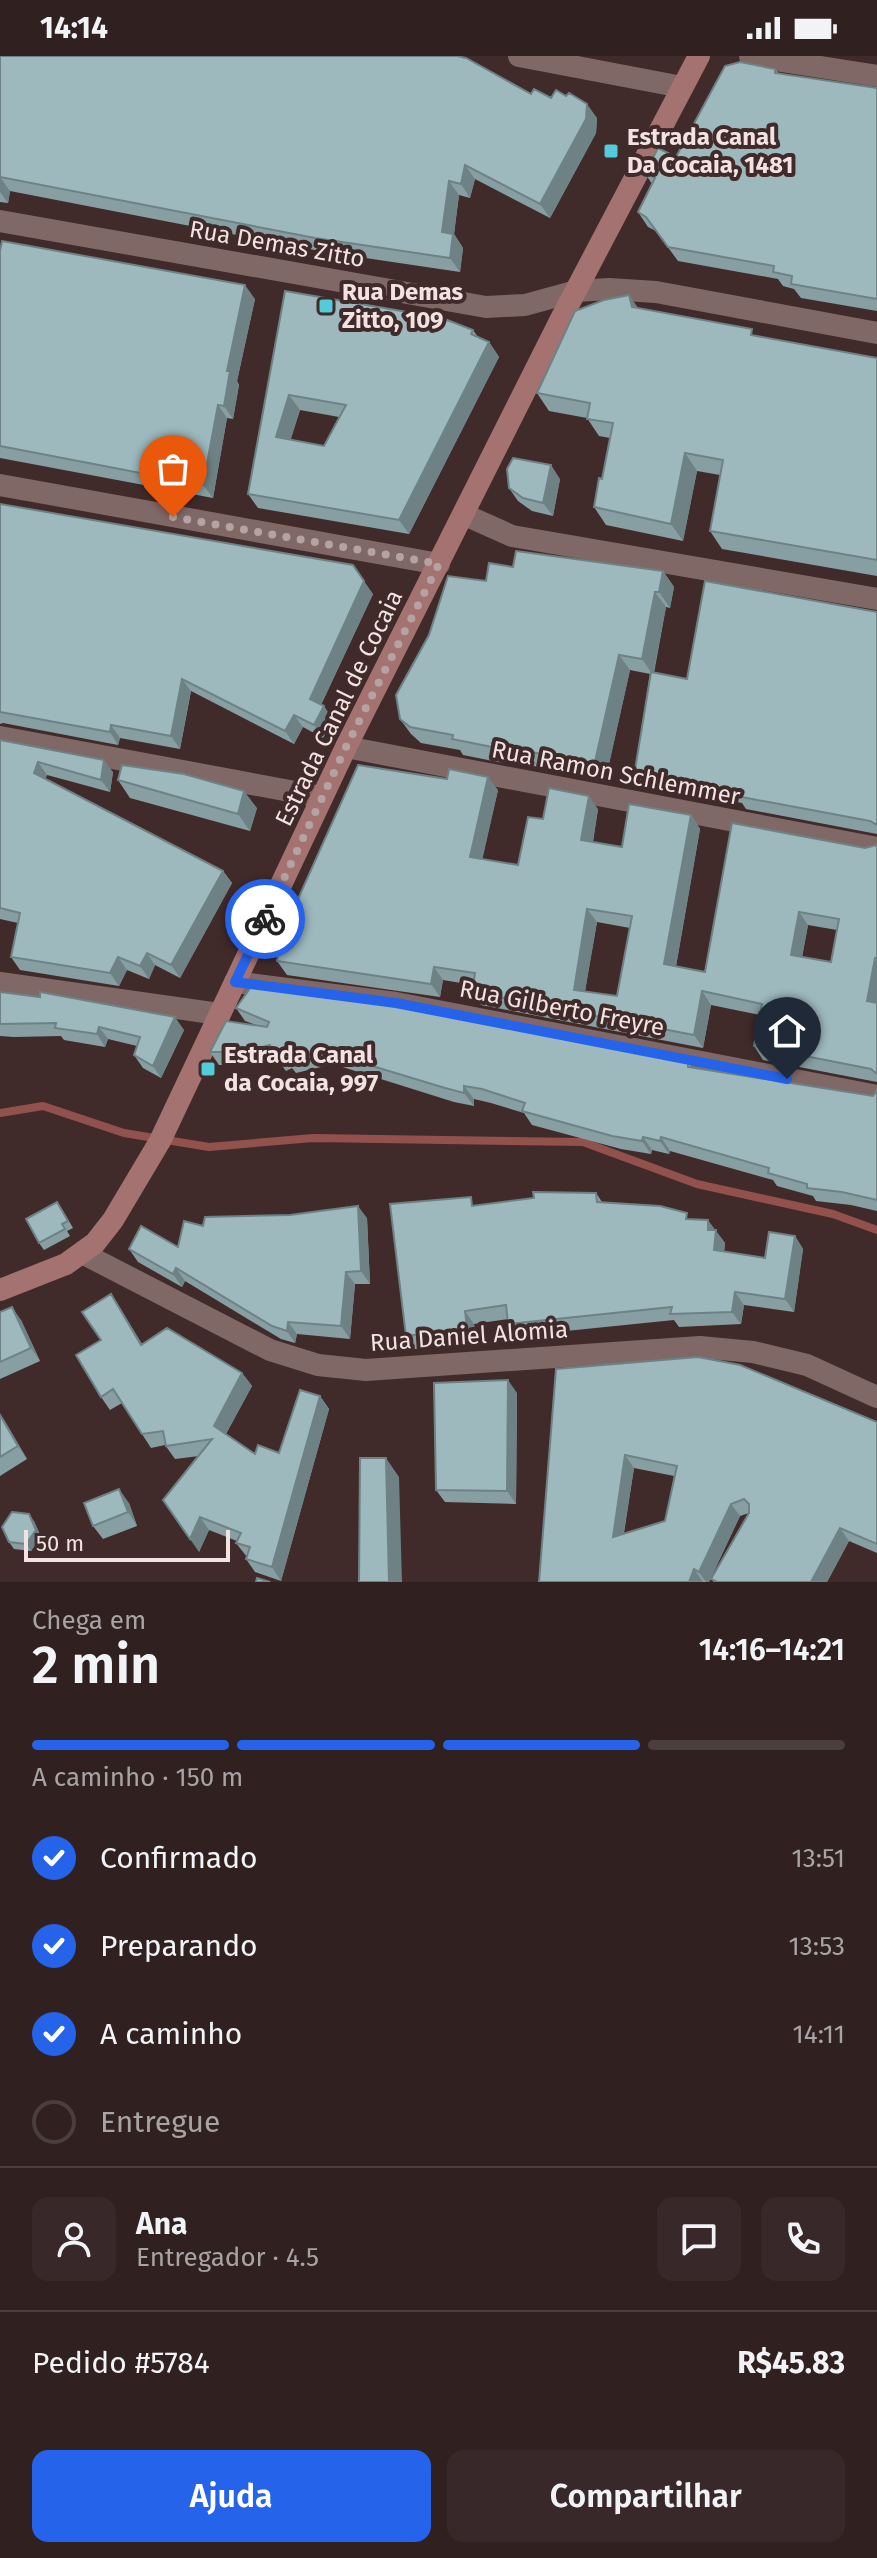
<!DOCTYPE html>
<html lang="pt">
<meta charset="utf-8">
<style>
body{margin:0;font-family:"Fira Sans",sans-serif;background:#382829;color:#f1f3f6;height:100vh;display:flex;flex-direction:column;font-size:30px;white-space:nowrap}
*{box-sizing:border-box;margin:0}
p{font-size:26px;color:#a8a3a5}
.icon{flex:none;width:44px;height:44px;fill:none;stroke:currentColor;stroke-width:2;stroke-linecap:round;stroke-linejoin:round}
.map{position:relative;height:1526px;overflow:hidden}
.side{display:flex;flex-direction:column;background:#302020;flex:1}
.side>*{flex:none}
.scale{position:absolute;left:24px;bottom:20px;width:206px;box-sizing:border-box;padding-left:8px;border:4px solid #f2e3e2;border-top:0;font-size:22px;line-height:28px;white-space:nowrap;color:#f2e3e2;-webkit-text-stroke:6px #402b2a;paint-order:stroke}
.pin{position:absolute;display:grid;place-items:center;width:68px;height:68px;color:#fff;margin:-82px -34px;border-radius:50% 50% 50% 0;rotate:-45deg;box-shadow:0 0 8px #0007}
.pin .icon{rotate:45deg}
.courier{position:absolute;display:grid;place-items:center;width:80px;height:80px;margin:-40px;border:6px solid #2563eb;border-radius:50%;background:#fff;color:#222;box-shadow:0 2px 10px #0007}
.head em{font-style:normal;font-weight:600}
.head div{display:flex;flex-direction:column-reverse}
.head{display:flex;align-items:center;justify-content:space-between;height:136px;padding:0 32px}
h1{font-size:52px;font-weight:600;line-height:60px}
.bar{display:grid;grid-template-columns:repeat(4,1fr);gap:12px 8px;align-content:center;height:96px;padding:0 32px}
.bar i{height:10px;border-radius:6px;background:#4b3e3e}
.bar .on{background:#2563eb}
.bar p{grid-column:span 4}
.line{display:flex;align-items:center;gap:20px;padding:0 32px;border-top:2px solid #4b3e3e}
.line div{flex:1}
.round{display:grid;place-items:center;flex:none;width:84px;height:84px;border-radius:16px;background:#382829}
ol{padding:0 32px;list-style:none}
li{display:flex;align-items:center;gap:24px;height:88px}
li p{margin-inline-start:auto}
li .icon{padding:8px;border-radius:50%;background:#2563eb;color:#fff;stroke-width:4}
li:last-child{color:#a8a3a5}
li i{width:44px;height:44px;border:4px solid #4b3e3e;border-radius:50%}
.cta{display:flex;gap:16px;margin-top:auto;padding:16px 32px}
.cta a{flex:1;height:92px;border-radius:16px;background:#2563eb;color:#fff;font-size:32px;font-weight:600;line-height:92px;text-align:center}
.cta a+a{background:#382829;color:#f1f3f6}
.status{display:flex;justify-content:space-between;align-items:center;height:56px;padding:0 40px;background:#302020;direction:ltr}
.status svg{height:22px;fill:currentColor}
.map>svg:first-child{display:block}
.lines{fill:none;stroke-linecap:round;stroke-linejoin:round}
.stream{stroke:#93514e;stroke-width:8}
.minor{stroke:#806866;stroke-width:22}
.secondary{stroke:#a47270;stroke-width:22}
.wall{fill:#879fa3;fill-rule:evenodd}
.shaded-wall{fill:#6e8285}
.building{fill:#9db9be;stroke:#6e8285;stroke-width:2;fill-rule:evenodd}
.done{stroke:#b4a3a2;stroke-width:8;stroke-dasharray:0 14.4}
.route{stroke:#2563eb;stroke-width:10}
.poi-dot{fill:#53cbdb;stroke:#402b2a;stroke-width:3}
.labels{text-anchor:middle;stroke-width:8;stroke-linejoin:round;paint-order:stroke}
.poi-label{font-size:24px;font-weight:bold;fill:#f2e3e2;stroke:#402b2a;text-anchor:start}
.street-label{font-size:24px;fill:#f2e3e2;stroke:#402b2a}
</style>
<div class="status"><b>14:14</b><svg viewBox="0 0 49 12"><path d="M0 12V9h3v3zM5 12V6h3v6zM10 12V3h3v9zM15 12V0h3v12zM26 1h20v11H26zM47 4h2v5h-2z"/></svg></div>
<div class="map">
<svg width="877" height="1526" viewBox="0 0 877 1526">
<rect width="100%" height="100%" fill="#402b2a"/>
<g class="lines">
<!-- stream -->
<path class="stream" d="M0,1057L43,1050L124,1077L209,1091L313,1082L583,1086L697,1128L833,1158L877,1174"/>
<!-- minor -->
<path class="minor" d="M519,0L682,31
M750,0L877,20
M0,165L486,251L525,249L576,235L609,233L656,236L877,277
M0,429L439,508
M465,459L512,480L877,543
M0,681L322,741
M346,691L877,792
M235,926L396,947L877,1040
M0,927L219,958
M82,1197L270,1294L318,1309L366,1314L700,1291L753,1296L807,1309L877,1341"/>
<!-- secondary -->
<path class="secondary" d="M0,1234L66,1208L95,1187L113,1164L160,1085L346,691L562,261L699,0"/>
</g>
<!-- wall -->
<path class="wall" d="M0,0L531,38L551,42L597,62L596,77L550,162L475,123L470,142L459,139L454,178L463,192L460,216L325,196L10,135L8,147L0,146Z
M775,13L779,18L877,32V255L801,242L794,233L783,230L778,223L678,205L656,175L648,171L638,156L652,128L645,117L676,101Z
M0,195L255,243L237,325L239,329L233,363L227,362L213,442L0,402Z
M285,235L473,274L478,281L489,286L499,301L409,478L258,452L248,438ZM300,354L339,361L324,390L290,384Z
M629,239L638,253L757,280L877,302V520L722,493L710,475L720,419L697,415L683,485L606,469L594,451L602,423L610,382L599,380L587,362L549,355L537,337Z
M560,423L553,460L532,455L518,445L509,432Z
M0,448L373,538L321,649L333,663L323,682L303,671L294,688L191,635L180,693L120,682L118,689L3,667L0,668Z
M513,511L663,515L674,531L670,552L666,551L654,617L687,623L877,556V778L746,753L742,747L706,740L705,745L643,733L634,720L650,618L630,614L605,726L503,703V707L463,699L460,694L421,687L411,678L400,663L486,525Z
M0,684L113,716L110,736L47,719L45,723L223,815L232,827L180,922L155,909L149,923L127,914L119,930L20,914L11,901L18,867L0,863Z
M118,724L257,752L250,775L130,742Z
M498,734L482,803L518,809L543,763L598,753L593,786L622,791L691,759L700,773L676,910L705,916L865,792L877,789V1026L763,1004L754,990L760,959L711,949L703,992L481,949L472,936L473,929L443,924L440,941L287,919L277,905ZM597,866L630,872L617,940L585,935ZM808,869L837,874L831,906L802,901Z
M0,936L184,974L161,1022L143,1012L134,999L137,990L108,983L105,991L64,984L61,980L14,981L0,980Z
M236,952L688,1006L692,1012L873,1040L877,1034V1155L851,1149L816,1145L813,1140L777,1130L773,1124L670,1095L669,1098L652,1094L651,1098L621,1093L532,1069L524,1057L491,1047L474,1043V1050L454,1046L333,1008L296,1017L292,1012L286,1015L277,1003L250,1009H219L210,996L256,969L245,965Z
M596,1137L602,1146L692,1164L715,1174L725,1187L724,1196L765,1202L795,1180L803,1193L794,1256L744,1249L741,1268L679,1271L674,1264L517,1280L508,1268V1263L474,1268L476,1285L415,1293L406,1280L477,1149Z
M62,1153L73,1172L67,1175L70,1180L44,1194L39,1187Z
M367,1162L370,1228H355L350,1283L297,1278L295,1287L281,1283L185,1225L182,1231L138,1206L129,1193L178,1191L203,1170Z
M120,1252L142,1288L242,1317L252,1330L226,1378L255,1398L279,1397L320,1340L329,1353L281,1525L255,1516L246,1503L247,1501L236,1487L237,1485L209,1474L199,1496V1400L175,1403L165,1389L151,1392L122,1347L110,1354L101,1341V1284Z
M0,1256L21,1264L40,1305L0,1323Z
M556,1313L877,1366V1497L849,1485L827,1526H714L711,1523L749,1457L740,1460L709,1526H539ZM634,1412L674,1420L665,1465L624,1477Z
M517,1337L516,1448L445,1446L436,1434Z
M0,1358L27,1403L0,1420Z
M129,1447L137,1470L103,1483L93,1470Z
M34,1465L41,1481L31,1495L14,1493L9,1486Z"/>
<!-- shaded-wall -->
<path class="shaded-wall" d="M587,48L597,62L596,77L550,162L540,148Z
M465,109L475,123L470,142L461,128Z
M0,121L10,135L8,147L0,136Z
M449,125L459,139L454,178L463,192L460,216L450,202L442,176Z
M245,229L255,243L237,325L239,329L233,363L224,350L227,315Z
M629,239L641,256L632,251Z
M489,286L499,301L409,478L399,464Z
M289,339L300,354L287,396L276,381Z
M218,349L227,362L213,442L203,429Z
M685,397L697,415L683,485L671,468Z
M551,409L560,423L553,460L543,447Z
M353,509L373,538L318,655L310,643Z
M663,515L674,531L670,552L659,536Z
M655,536L666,551L653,619L642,603Z
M619,599L630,614L605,726L594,710Z
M182,623L191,635L180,693L171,680Z
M324,650L333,663L323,682L314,669Z
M294,659L303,671L294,688L285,675Z
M111,669L120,682L118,689L110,676Z
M492,687L503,703V707L492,691Z
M104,704L113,716L110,736L101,724Z
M38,706L47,719L42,730L34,717Z
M488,721L498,734L480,814L470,801Z
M696,727L706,740L705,745L695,732Z
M244,735L257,752L250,775L238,758Z
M589,740L598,753L591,797L581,784Z
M691,759L700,773L674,922L664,908Z
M223,815L232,827L180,922L171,909Z
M587,853L597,866L583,947L574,934Z
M799,856L808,869L800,912L791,899Z
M147,897L155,909L149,923L140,910Z
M118,901L127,914L119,930L110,917Z
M875,902L877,905V953L867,945Z
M434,911L443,924L440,941L431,928Z
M702,935L711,949L703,992L694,979Z
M175,961L184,974L161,1022L153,1010Z
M99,971L108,983L105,991L97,978Z
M464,1030L474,1043V1050L464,1037Z
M643,1081L652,1094L651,1098L642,1085Z
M661,1081L670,1095L669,1098L660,1085Z
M358,1150L367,1162L370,1228L361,1215Z
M708,1164L725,1187L723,1207L714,1194L708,1174Z
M795,1180L803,1193L794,1256L785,1243Z
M176,1212L185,1225L182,1231L173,1218Z
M346,1216L355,1228L350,1283L341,1270Z
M735,1236L744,1249L741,1268L732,1256Z
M111,1238L120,1252L150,1302L141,1289Z
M12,1251L21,1264L40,1305L31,1292Z
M465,1255L474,1268L476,1285L467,1272Z
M288,1266L297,1278L295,1287L287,1275Z
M242,1317L252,1330L223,1383L214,1370Z
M508,1324L517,1337L516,1448L507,1435Z
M320,1340L329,1353L281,1525L272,1511Z
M0,1358L5,1365L27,1403L18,1390Z
M625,1399L634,1412L621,1494L613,1481Z
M386,1402L399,1421L402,1526H389Z
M119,1433L129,1447L137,1470L128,1456Z
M731,1448L740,1460L709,1526H706L699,1516Z
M29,1458L34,1465L41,1481L31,1495L26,1488Z
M200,1461L209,1474L199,1496L190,1483Z
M840,1472L849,1485L827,1526H811Z
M694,1513L703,1526H689Z"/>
<!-- building -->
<path class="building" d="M0,0H457L466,2L531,38L534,33L551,42L556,34L566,40L569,37L587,48L586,63L540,148L465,109L461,128L449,125L442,176L453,178L450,202L315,182L0,121Z
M740,6L775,13V17L877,32V243L791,228L792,220L773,216L774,210L668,191L646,161L638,156L655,122L645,117L658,92L676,101L725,10Z
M2,185L245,229L227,315H230L224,350L218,349L203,429L0,390V195Z
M285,235L442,262L473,274L471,278L489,286L399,464L248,438ZM289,339L346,349L324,390L276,381Z
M629,239L632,251L752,273L751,279L877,302V504L710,475L723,404L685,397L671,468L594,451L599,422L602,423L613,367L587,363L590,347L537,337L575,255L604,244Z
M513,402L551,409L543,447L523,442L509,432L507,413Z
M0,448L353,509L364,525L310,643L324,650L314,669L294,659L285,675L182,623L171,680L111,669L110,676L0,656Z
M516,495L663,515L659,536H655L642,603L619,599L594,710L492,687V691L452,683L453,679L410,671L400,663L396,639L429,579L448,520L486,525L489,507L513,511Z
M705,525L877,556V769L870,765L736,740L737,735L696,727L695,732L634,720L651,616L687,623Z
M0,684L104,704L101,724L38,706L34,717L223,815L171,909L147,897L140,910L118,901L110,917L11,901L20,857L0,852Z
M122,709L184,718L244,735L238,758L118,724Z
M358,709L447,723L449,713L488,721L470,801L518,809L528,761L543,763L549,732L589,740L581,784L622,791L629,748L691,759L664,908L705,916L732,767L865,792L877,789V902H875L867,945L877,947V1018L871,1013L754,990L762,948L702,935L694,979L472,936L475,917L434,911L431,928L277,905L281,881ZM587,853L632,860L617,940L574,934ZM799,856L839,863L831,906L791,899Z
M251,931L384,948L688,1006V1011L873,1040L877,1034V1144L842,1136L807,1132V1128L768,1117L769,1112L661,1081L660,1085L643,1081L642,1085L612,1080L522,1055L525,1047L482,1033L464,1030V1037L445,1032L323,995L286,1004L285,998L276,1002L270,989L241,996H210L226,965L267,971L269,966L236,952Z
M0,936L40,941V936L175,961L153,1010L134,999L140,981L99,971L97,978L55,972L56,967L0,968Z
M533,1136L596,1137L597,1146L660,1150L687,1157L686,1163L708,1164V1174H716L714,1194L765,1202L769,1176L795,1180L785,1243L735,1236L732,1256L670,1258L672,1251L508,1268L506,1249L465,1255L467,1272L406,1280L390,1148L471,1141L472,1150L534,1142Z
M57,1146L68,1165L62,1168L65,1173L39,1187L26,1163Z
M358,1150L361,1215L346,1216L341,1270L288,1266L287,1275L272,1270L176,1212L173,1218L129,1193L141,1170L178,1191L184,1165L203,1170L205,1161L290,1159Z
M111,1238L141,1289L167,1272L242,1317L214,1370L255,1398L258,1389L279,1397L300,1334L320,1340L272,1511L246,1503L250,1491L236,1487L241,1477L200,1461L190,1483L163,1444L212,1383L166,1390L163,1375L142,1378L113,1333L101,1341L76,1299L101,1284L82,1256Z
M12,1251L31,1292L0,1306V1256Z
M698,1301L740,1309L877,1366V1488L840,1472L811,1526H717L711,1523L749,1457V1448L744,1443L731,1448L699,1516L694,1513L689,1526H539L556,1313ZM625,1399L677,1410L665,1465L613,1481Z
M508,1324L507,1435L436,1434L434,1327Z
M0,1359L18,1390L0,1401Z
M360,1402H386L389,1526H359Z
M119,1433L128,1456L93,1470L84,1447Z
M12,1456L29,1458L36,1474L26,1488L9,1486L2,1471Z
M257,1522L270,1526H256Z"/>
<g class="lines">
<!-- done -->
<path class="done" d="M173,461L439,508L346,691L265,863"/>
<!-- route -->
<path class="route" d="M265,863L235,926L396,947L787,1023"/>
</g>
<!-- markers -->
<g class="poi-dot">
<rect x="603" y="87" width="16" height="16" rx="4"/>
<rect x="318" y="242" width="16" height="16" rx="4"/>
<rect x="200" y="1005" width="16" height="16" rx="4"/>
</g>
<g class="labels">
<!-- poi labels -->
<g class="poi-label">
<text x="627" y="89">Estrada Canal<tspan x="627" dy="28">Da Cocaia, 1481</tspan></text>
<text x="342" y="244">Rua Demas<tspan x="342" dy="28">Zitto, 109</tspan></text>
<text x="224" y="1007">Estrada Canal<tspan x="224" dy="28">da Cocaia, 997</tspan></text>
</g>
<!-- street labels -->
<g class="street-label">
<text transform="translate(277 188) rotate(10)" y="8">Rua Demas Zitto</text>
<text transform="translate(339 652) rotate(-64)" y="8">Estrada Canal de Cocaia</text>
<text transform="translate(616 717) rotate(11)" y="8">Rua Ramon Schlemmer</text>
<text transform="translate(562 952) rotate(11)" y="8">Rua Gilberto Freyre</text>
<text transform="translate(469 1280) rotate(-4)" y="8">Rua Daniel Alomia</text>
</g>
</g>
</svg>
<div class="scale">50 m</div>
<div class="pin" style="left:173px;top:461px;background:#ea580c"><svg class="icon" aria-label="bag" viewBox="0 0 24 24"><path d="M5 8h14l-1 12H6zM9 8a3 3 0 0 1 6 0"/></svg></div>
<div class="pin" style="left:787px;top:1023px;background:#1f2937"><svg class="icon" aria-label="home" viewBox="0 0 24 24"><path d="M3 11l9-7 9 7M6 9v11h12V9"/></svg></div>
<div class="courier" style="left:265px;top:863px"><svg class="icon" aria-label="bike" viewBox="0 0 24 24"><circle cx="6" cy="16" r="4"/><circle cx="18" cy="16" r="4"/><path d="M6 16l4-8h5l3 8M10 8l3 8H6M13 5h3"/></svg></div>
</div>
<section class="side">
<div class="head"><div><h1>2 min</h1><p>Chega em</p></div><em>14:16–14:21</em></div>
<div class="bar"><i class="on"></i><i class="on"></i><i class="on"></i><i></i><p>A caminho · 150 m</p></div>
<ol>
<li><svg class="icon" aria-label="check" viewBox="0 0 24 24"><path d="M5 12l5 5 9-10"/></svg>Confirmado<p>13:51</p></li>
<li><svg class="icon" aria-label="check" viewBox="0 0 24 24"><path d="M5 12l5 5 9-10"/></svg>Preparando<p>13:53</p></li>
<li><svg class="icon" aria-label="check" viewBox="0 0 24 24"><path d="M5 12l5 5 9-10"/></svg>A caminho<p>14:11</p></li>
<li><i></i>Entregue</li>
</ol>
<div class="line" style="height:144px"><a class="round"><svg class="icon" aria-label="person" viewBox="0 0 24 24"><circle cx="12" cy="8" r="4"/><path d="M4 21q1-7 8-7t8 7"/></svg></a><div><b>Ana</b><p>Entregador · 4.5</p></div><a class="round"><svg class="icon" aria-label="chat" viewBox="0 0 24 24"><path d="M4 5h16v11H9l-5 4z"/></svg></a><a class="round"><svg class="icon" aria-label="phone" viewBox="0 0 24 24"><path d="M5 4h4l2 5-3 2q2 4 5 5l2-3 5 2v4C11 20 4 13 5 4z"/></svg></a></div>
<div class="line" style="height:104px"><div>Pedido #5784</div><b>R$45.83</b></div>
<div class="cta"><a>Ajuda</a><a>Compartilhar</a></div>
</section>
